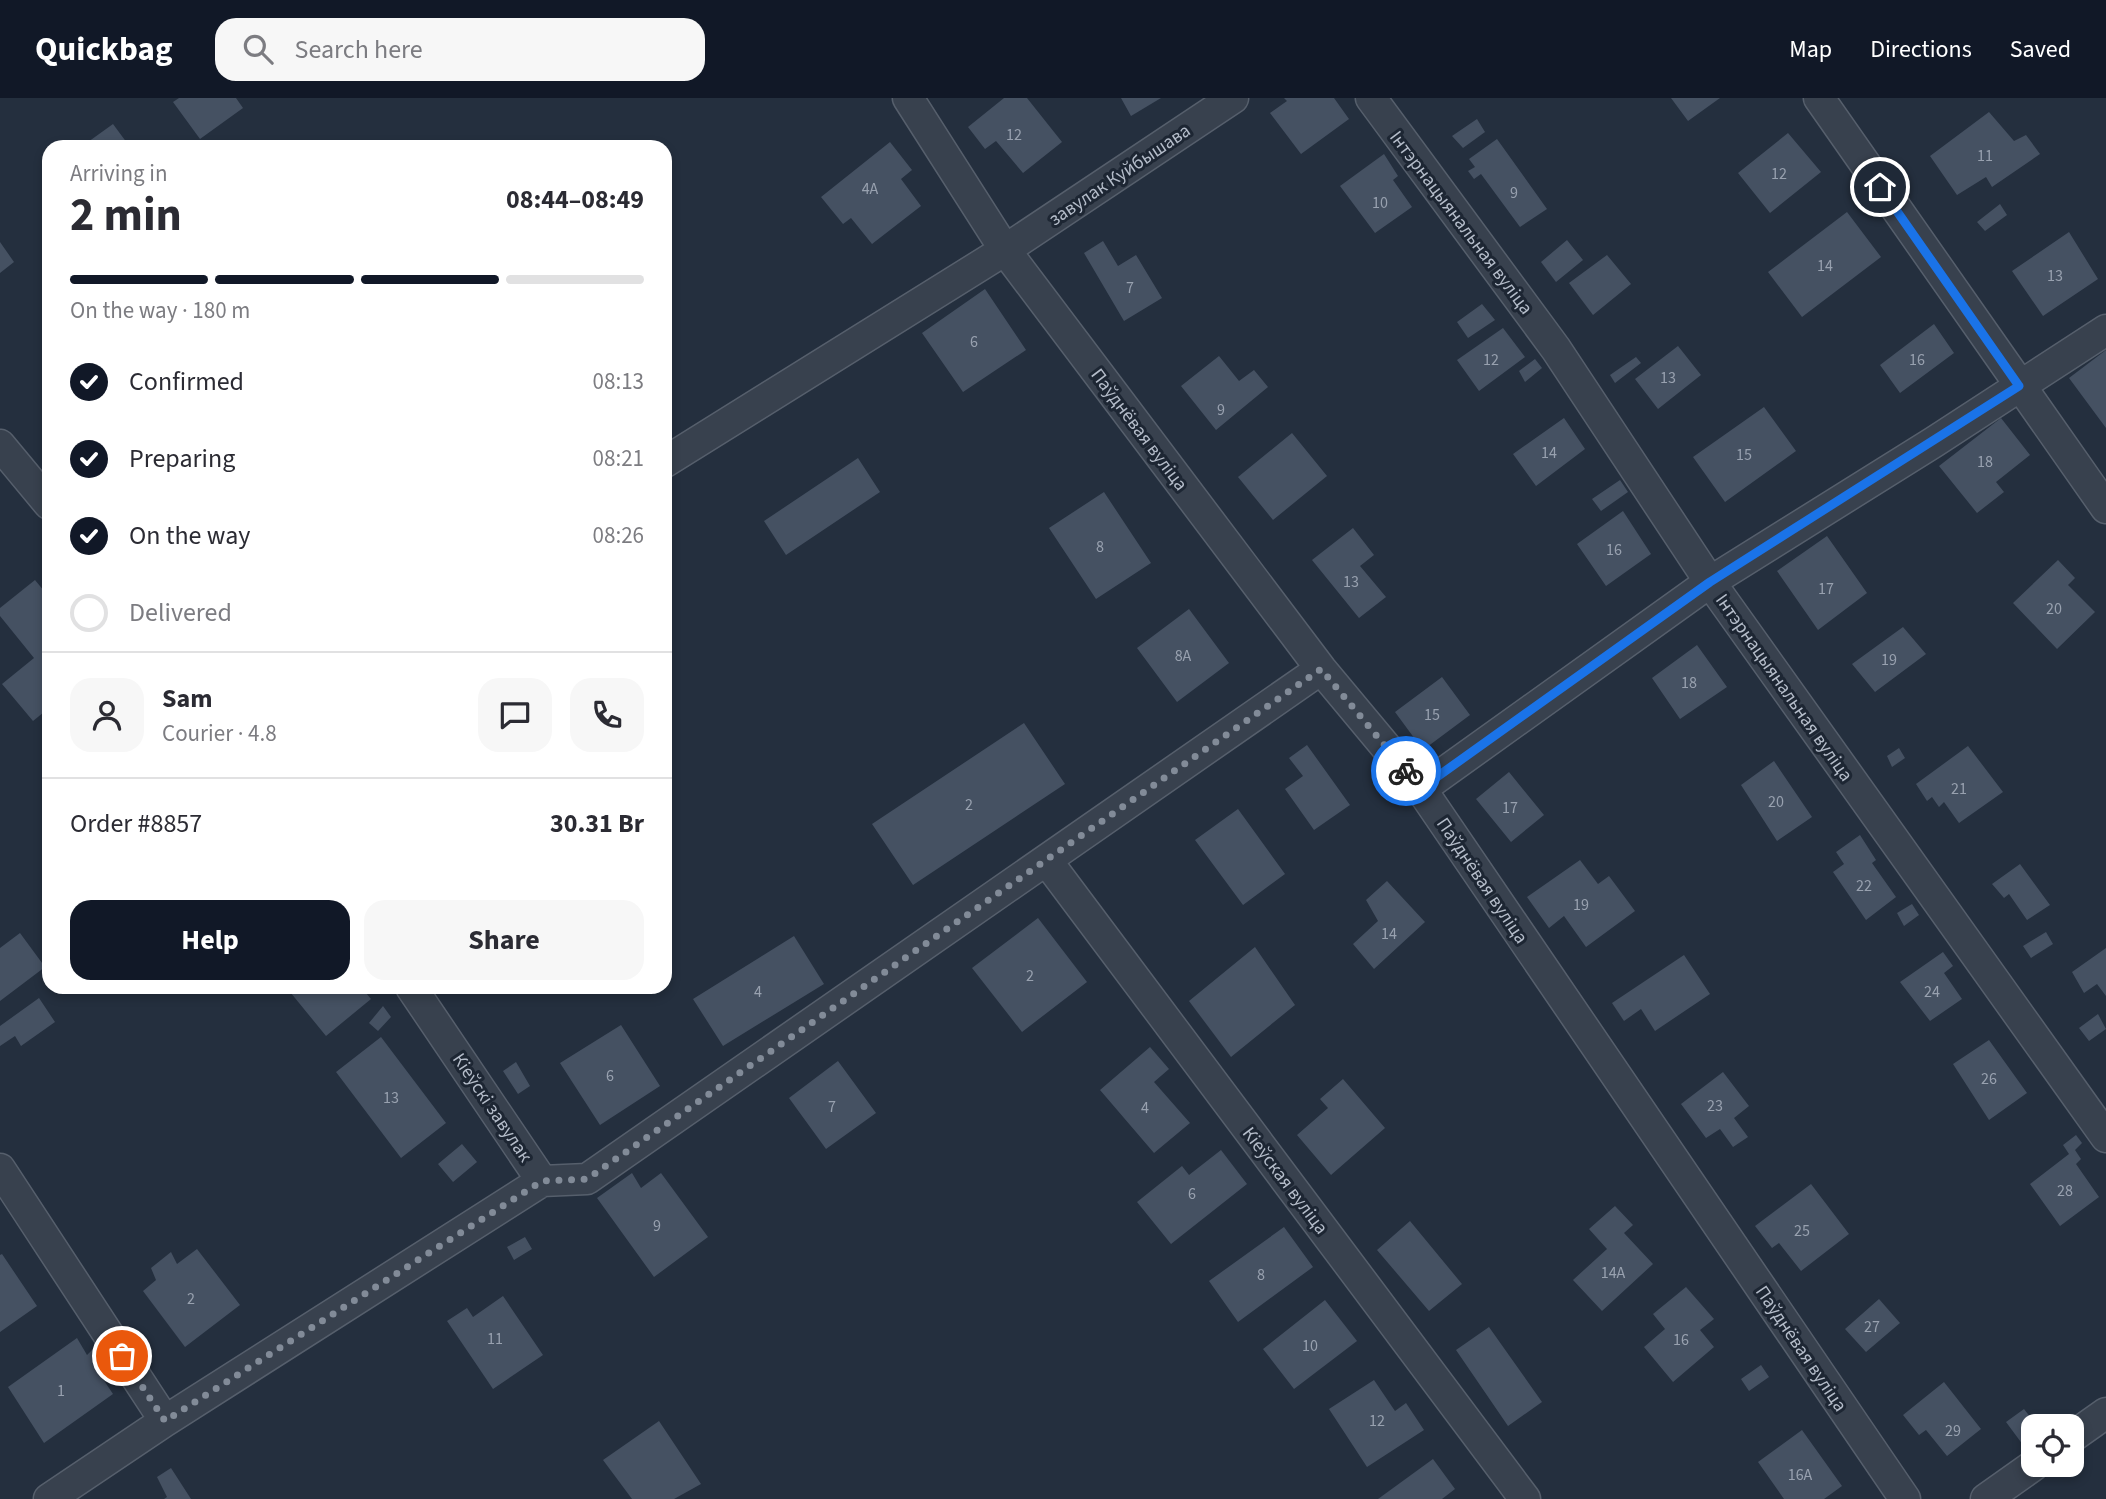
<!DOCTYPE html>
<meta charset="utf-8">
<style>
body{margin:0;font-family:"Source Sans 3",sans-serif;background:#f7f7f7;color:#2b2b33;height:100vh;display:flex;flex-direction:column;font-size:26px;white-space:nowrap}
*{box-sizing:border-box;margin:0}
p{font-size:23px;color:#7c7c81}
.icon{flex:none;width:38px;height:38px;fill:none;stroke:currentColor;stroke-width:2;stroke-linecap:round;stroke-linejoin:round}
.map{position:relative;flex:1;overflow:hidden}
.drawer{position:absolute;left:42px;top:42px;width:630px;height:854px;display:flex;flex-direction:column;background:#fff;border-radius:21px;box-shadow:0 4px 10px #0003}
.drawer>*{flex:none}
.controls{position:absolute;left:2021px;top:1316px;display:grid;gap:14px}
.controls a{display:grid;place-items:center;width:63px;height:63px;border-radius:14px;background:#fff;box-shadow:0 4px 10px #0003;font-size:35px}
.pin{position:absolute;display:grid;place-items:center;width:60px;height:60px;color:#fff;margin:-30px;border:4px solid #fff;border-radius:50%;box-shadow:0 2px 7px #0007}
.courier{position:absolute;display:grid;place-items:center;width:70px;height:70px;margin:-35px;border:5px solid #1a73e8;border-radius:50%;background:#fff;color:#222;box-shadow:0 2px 9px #0007}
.summary em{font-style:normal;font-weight:700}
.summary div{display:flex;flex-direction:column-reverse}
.summary{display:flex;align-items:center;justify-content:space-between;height:119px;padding:0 28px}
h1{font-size:46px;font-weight:700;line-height:52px}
.bar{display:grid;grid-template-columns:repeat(4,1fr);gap:10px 7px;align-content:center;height:84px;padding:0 28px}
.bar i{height:9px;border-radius:5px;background:#e1e1e2}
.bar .selected{background:#111827}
.bar p{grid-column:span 4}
.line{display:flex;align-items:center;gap:18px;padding:0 28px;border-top:2px solid #e1e1e2}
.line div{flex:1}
.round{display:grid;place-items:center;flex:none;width:74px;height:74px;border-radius:21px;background:#f7f7f7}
ol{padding:0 28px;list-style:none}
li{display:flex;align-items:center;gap:21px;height:77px}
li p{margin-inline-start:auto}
li .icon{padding:7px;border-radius:50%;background:#111827;color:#fff;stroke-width:4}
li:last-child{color:#7c7c81}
li i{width:38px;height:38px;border:4px solid #e1e1e2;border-radius:50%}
.button{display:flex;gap:14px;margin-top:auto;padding:14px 28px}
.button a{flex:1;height:80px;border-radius:21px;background:#111827;color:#fff;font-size:28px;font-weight:700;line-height:80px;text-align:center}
.button a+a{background:#f7f7f7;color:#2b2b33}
header{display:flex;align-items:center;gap:42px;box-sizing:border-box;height:98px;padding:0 35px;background:#111827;color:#fff}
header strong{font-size:33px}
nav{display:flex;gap:38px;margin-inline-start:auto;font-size:24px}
.search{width:490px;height:63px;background:#f7f7f7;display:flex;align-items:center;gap:18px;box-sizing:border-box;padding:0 24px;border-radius:21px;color:#7c7c81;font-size:26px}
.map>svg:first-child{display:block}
.building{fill:#455162}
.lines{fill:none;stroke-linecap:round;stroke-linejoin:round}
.minor-casing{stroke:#565f6c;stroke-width:33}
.minor{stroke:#38414e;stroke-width:30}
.done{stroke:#828b98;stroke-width:7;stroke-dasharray:0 12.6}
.route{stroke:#1a73e8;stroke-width:9}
.labels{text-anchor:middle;stroke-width:6;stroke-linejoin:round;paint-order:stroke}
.number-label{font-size:16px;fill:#98a1af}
.street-label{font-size:19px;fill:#b4bcc9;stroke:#1d2633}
</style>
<header>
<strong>Quickbag</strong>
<div class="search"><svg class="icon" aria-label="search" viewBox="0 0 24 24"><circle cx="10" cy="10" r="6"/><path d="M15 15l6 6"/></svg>Search here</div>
<nav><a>Map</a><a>Directions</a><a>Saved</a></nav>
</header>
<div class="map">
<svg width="2106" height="1401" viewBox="0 0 2106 1401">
<rect width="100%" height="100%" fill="#242f3e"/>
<!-- building -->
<path class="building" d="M179,0H236L243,10L200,41L173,4Z
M1004,0H1027L1062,44L1023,75L996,43L985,51L968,29Z
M1121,0H1161L1131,18Z
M1284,0H1334L1349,21L1301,56L1270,15L1287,3Z
M1671,0H1720L1688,23Z
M1989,14L2014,43L2026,37L2040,56L1992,89L1986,79L1957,97L1930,58Z
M1477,21L1485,34L1463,50L1452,38Z
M113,26L130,49H81Z
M1788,35L1821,74L1770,115L1738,75Z
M1497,41L1547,111L1520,129L1481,76L1474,81L1468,73L1475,69L1469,61Z
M890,44L912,72L901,81L921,108L872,146L851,120L843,126L821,99Z
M1384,56L1398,78L1393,82L1412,109L1375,135L1340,88Z
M2000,106L2007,117L1985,133L1977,124Z
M1847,114L1881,159L1802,219L1768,174Z
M2069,134L2098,181L2043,218L2012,173Z
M1567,142L1583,162L1556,184L1541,164Z
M1103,143L1118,168L1136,157L1162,200L1124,223L1084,155Z
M0,144L14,164L0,175Z
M1607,157L1631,186L1593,217L1569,185Z
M985,191L1026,252L963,294L922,235Z
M1482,206L1495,222L1468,240L1457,224Z
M1934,226L1954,255L1900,295L1880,267Z
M1503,230L1525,259L1479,293L1457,262Z
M1678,248L1701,277L1658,311L1635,281Z
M2106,252V330L2069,280Z
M1219,258L1239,283L1254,272L1268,289L1216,332L1181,288Z
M1636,259L1641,265L1615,285L1610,277Z
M1535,261L1542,270L1525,284L1519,273Z
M1764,309L1796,353L1725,404L1693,359Z
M1564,320L1585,351L1536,388L1513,356Z
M2001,320L2030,357L1996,384L2004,394L1977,415L1939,368Z
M1292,335L1327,378L1273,422L1238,379Z
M858,360L880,394L786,457L764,423Z
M1620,382L1628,394L1601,413L1592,401Z
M1104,394L1151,465L1096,501L1049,430Z
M1623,413L1651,456L1606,488L1577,446Z
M1353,430L1374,457L1360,468L1386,499L1359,520L1312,462Z
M1827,438L1867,495L1818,532L1777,473Z
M2058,462L2075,480L2068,487L2095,514L2057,551L2013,505Z
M35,482L49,499V610L33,623L2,586L34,560L0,518V510Z
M1189,511L1229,565L1177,604L1137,550Z
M1903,529L1926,556L1875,594L1852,566Z
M1697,547L1727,589L1680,621L1652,580Z
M1442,579L1470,617L1423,652L1395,614Z
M1024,625L1065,686L913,787L872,726Z
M1307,647L1350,707L1314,732L1285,691L1303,678L1289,660Z
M1968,648L2003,694L1959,725L1944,704L1939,709L1932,699L1927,703L1916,686Z
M1899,650L1905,660L1892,669L1887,658Z
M1774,663L1812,719L1777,743L1741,687Z
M1509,674L1544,717L1511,744L1476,701Z
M1238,711L1285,776L1243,807L1195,742Z
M1860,737L1876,762L1872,765L1896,799L1866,822L1833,774L1844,766L1836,754Z
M1580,762L1598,786L1609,778L1635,813L1586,849L1564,818L1549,830L1527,799Z
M2020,766L2050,807L2027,822L2009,796L2004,800L1992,786Z
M1387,783L1425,824L1374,871L1353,846L1378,823L1366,802Z
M1912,806L1919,817L1904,828L1897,815Z
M1038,820L1087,884L1022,934L972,870Z
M2046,834L2053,846L2031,860L2023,848Z
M20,835L45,869L0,903V850Z
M794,838L824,886L723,948L693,901Z
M1255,849L1295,907L1231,959L1189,903Z
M2106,850V898L2097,886L2084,895L2072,874Z
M1943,854L1953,868L1944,875L1962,901L1930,923L1900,884Z
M1684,857L1710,896L1655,933L1641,911L1624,923L1612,905Z
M286,889H361L371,901L326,938Z
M39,900L55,924L21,948L15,938L0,948V928Z
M383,908L391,919L378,933L369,925Z
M2098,916L2106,931L2089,943L2079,930Z
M621,927L660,988L600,1027L560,965Z
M381,939L446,1025L401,1060L336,974Z
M1989,942L2027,995L1989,1022L1953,966Z
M1150,949L1169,971L1154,984L1190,1025L1154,1055L1100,992Z
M838,963L876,1015L826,1051L789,1000Z
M516,964L530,988L518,996L503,973Z
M1723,974L1749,1008L1734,1020L1748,1039L1733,1049L1720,1031L1706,1040L1681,1006Z
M1343,981L1385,1030L1331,1077L1297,1037L1328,1010L1320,1001Z
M2076,1037L2082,1045L2075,1052L2081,1061L2076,1066L2099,1099L2060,1128L2030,1086L2069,1056L2063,1047Z
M462,1046L477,1064L453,1084L438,1066Z
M1221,1052L1247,1086L1171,1146L1137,1104L1182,1068L1189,1077Z
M632,1075L641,1090L661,1075L708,1139L654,1179L597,1100Z
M1811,1086L1849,1136L1801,1173L1779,1145L1772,1150L1755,1128Z
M1615,1108L1633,1127L1624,1135L1653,1166L1602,1213L1573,1182L1607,1151L1589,1131Z
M1410,1123L1462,1186L1429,1213L1377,1152Z
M1284,1129L1313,1169L1238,1224L1209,1183Z
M525,1139L532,1151L514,1162L507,1149Z
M197,1151L240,1207L185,1249L143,1193L156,1182L151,1170L171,1154L177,1166Z
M2,1156L37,1208L0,1234V1157Z
M1686,1189L1714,1221L1700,1232L1714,1249L1673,1284L1644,1249L1665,1231L1653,1216Z
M503,1198L543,1257L493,1291L447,1223L467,1210L473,1219Z
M1879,1201L1900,1225L1866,1254L1845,1231Z
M1325,1202L1357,1243L1294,1291L1263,1251Z
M1489,1229L1542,1304L1508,1328L1456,1252Z
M77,1240L87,1257L92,1252L105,1270L99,1275L113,1296L44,1345L8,1289Z
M1761,1267L1769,1279L1749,1293L1741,1281Z
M1374,1282L1395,1313L1406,1305L1424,1332L1367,1369L1329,1311Z
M1944,1284L1981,1331L1947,1358L1926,1332L1919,1337L1903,1317Z
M2024,1311L2037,1328H2034V1345L2026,1351L2006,1324Z
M659,1323L701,1386L674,1401H632L603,1362Z
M1802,1332L1842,1388L1824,1401H1784L1758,1364Z
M1433,1361L1455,1391L1442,1401H1378Z
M171,1370L191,1401H164L167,1399L157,1379Z"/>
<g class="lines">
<defs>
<path id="minor" d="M908,0L1005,152L1321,571L1421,691L1905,1401
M1371,0L1556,251L1710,484L2106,1039
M1819,0L2106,410
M0,347L49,406
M665,364L1005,152L1233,0
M1421,691L1710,484L1934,344L2106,232
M1047,763L1525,1401
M411,889L542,1083L587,1081L1321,571
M0,1071L165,1323
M2072,1339L2106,1315
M49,1401L165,1323L542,1083
M1986,1401L2034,1367"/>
</defs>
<!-- minor casing -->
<use href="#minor" class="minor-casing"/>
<!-- minor -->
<use href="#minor" class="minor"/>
</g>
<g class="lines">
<!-- done -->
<path class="done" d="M122,1258L165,1323L542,1083L587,1081L1321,571L1406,673"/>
<!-- route -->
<path class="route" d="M1406,673L1420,691L1710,484L2019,288L1880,89"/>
</g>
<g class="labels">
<!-- number labels -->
<g class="number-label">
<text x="1014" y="42">12</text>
<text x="1985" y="63">11</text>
<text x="1779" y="81">12</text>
<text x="870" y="96">4А</text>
<text x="1514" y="100">9</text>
<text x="1380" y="110">10</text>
<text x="1825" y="173">14</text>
<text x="2055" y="183">13</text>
<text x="1130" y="195">7</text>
<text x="974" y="249">6</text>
<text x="1491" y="267">12</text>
<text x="1917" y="267">16</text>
<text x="1668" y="285">13</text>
<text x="1221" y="317">9</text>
<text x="1549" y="360">14</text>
<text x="1744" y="362">15</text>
<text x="1985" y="369">18</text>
<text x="1100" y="454">8</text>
<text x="1614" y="457">16</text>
<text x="1351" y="489">13</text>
<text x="1826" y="496">17</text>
<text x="2054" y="516">20</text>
<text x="1183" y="563">8А</text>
<text x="1889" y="567">19</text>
<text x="1689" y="590">18</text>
<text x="1432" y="622">15</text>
<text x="1959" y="696">21</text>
<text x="1776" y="709">20</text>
<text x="969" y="712">2</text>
<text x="1510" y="715">17</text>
<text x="1864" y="793">22</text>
<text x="1581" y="812">19</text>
<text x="1389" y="841">14</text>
<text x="1030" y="883">2</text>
<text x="758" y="899">4</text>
<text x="1932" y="899">24</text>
<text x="610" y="983">6</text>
<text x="1989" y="986">26</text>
<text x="391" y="1005">13</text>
<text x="1715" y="1013">23</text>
<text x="832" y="1014">7</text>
<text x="1145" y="1015">4</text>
<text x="2065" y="1098">28</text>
<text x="1192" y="1101">6</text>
<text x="657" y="1133">9</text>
<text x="1802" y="1138">25</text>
<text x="1613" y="1180">14А</text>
<text x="1261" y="1182">8</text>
<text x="191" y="1206">2</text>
<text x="1872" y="1234">27</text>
<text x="495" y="1246">11</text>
<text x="1681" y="1247">16</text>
<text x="1310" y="1253">10</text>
<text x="61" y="1298">1</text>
<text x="1377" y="1328">12</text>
<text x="1953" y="1338">29</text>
<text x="1800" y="1382">16А</text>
</g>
<!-- street labels -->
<g class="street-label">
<text transform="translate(1119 76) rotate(-34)" y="7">завулак Куйбышава</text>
<text transform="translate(1462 124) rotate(53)" y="7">Інтэрнацыянальная вуліца</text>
<text transform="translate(1140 331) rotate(53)" y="7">Паўднёвая вуліца</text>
<text transform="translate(1785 589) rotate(55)" y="7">Інтэрнацыянальная вуліца</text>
<text transform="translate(1483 782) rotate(56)" y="7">Паўднёвая вуліца</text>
<text transform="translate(493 1009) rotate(56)" y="7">Кіеўскі завулак</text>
<text transform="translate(1286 1082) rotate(53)" y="7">Кіеўская вуліца</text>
<text transform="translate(1802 1250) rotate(56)" y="7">Паўднёвая вуліца</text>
</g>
</g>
</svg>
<div class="controls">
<a><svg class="icon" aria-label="locate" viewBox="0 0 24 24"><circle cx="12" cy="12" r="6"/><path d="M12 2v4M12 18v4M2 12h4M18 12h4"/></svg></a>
</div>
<div class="pin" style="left:122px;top:1258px;background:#ea580c"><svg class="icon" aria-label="bag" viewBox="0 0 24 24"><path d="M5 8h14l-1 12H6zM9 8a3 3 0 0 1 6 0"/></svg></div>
<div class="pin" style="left:1880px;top:89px;background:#1f2937"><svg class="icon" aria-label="home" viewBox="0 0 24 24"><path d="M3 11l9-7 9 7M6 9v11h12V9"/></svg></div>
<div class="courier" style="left:1406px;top:673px"><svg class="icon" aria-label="bike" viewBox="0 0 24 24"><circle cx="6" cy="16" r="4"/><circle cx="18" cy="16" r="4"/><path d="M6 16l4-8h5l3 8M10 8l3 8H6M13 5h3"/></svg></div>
<section class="drawer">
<div class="summary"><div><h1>2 min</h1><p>Arriving in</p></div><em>08:44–08:49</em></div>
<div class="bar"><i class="selected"></i><i class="selected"></i><i class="selected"></i><i></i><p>On the way · 180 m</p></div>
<ol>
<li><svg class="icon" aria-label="check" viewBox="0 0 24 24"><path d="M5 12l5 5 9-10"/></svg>Confirmed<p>08:13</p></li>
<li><svg class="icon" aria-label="check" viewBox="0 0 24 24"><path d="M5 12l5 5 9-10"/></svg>Preparing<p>08:21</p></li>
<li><svg class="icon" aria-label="check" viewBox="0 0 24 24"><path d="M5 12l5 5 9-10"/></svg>On the way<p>08:26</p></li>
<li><i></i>Delivered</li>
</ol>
<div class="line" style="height:126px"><a class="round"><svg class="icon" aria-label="person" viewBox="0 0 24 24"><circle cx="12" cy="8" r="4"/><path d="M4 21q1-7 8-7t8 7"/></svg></a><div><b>Sam</b><p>Courier · 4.8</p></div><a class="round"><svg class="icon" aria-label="chat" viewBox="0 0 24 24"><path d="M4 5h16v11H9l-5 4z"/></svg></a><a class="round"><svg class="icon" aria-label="phone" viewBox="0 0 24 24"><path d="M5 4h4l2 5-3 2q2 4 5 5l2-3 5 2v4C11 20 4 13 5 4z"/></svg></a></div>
<div class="line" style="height:91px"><div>Order #8857</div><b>30.31 Br</b></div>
<div class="button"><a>Help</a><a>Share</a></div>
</section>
</div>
